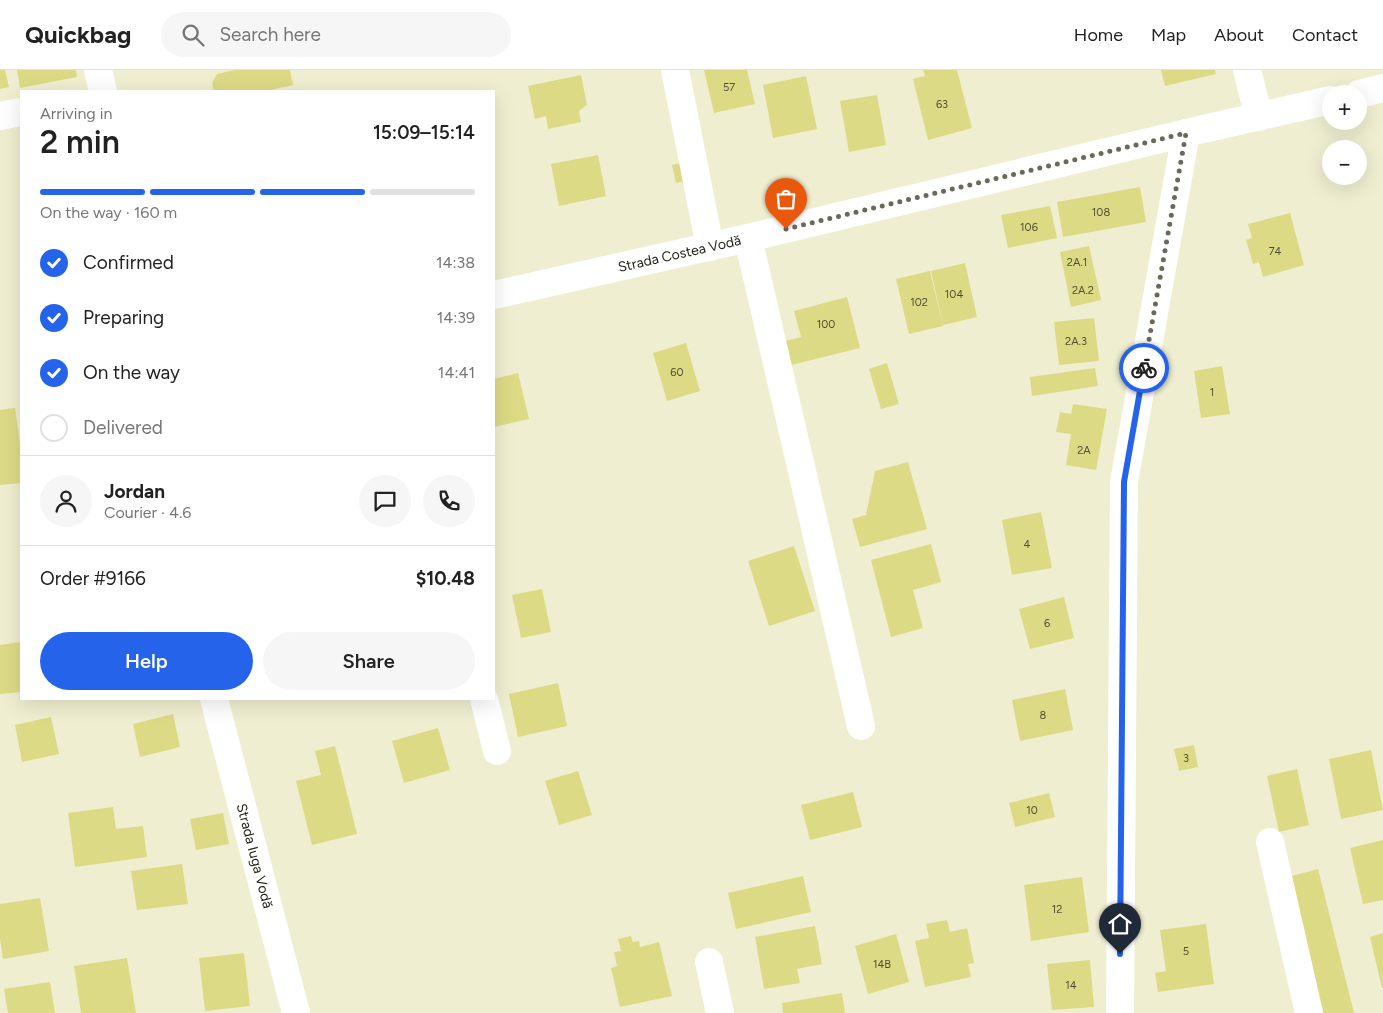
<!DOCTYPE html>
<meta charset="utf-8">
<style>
body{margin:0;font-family:Figtree,sans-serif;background:#f6f6f6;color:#222;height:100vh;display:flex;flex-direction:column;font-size:19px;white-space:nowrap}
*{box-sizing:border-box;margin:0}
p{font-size:16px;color:#767676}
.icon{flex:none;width:28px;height:28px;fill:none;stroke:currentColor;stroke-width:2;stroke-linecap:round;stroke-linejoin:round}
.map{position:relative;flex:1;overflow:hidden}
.drawer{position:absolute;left:20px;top:20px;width:475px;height:610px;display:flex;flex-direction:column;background:#fff;border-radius:0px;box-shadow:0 5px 20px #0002}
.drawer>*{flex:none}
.buttons{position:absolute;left:1322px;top:15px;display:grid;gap:10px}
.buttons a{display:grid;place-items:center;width:45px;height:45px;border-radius:50%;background:#fff;box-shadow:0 5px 20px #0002;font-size:25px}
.pin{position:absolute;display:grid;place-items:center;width:42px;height:42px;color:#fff;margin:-51px -21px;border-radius:50% 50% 50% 0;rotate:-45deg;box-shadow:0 0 5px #0007}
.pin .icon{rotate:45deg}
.courier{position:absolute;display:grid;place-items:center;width:50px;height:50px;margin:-25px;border:4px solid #2563eb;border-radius:50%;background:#fff;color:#222;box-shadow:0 1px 6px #0007}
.overview em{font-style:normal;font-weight:600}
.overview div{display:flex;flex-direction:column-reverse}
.overview{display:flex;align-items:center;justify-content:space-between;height:85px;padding:0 20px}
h1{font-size:32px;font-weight:600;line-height:38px}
.bar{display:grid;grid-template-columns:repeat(4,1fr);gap:8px 5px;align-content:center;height:60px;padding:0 20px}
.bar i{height:6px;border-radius:4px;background:#e0e0e0}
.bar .on{background:#2563eb}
.bar p{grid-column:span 4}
.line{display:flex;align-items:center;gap:12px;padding:0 20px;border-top:1px solid #e0e0e0}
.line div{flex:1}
.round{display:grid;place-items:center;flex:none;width:52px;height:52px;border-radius:26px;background:#f6f6f6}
ol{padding:0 20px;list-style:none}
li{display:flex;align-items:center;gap:15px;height:55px}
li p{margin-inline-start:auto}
li .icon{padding:5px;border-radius:50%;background:#2563eb;color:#fff;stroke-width:4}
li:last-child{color:#767676}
li i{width:28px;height:28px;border:2px solid #e0e0e0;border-radius:50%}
.primary-button{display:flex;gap:10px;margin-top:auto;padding:10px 20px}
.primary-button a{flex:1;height:58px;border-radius:30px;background:#2563eb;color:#fff;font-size:20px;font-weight:600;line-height:58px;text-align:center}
.primary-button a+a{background:#f6f6f6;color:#222}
header{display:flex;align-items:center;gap:30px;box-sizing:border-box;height:70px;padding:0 25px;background:#fff;border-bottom:1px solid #e0e0e0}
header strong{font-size:24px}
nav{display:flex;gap:28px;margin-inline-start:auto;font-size:18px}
.search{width:350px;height:45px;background:#f6f6f6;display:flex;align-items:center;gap:12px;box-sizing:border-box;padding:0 18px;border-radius:28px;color:#767676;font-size:19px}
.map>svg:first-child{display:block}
.building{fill:#ddda86}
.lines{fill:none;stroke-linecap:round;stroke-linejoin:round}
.minor{stroke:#fff;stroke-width:28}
.done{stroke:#6a6958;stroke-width:5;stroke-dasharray:0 9}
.route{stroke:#2563eb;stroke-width:6}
.labels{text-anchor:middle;stroke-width:5;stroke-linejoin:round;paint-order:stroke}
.number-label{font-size:11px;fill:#514f33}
.street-label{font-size:14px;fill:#222117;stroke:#fff}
</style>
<header>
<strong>Quickbag</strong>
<div class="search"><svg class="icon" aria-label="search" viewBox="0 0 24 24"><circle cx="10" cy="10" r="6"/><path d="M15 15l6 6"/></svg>Search here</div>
<nav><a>Home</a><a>Map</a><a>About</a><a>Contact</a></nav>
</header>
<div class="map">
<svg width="1383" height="943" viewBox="0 0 1383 943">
<rect width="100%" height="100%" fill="#efeed0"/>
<!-- building -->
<path class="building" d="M0,0H5L9,17L0,19Z
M17,0H76L77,7L20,18Z
M235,0H290L293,15L266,21H214L212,13L217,4Z
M704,0H747L755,34L714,43Z
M923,0H957L972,58L928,70L913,9L925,6Z
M1161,0H1215L1216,4L1165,16Z
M581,5L587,35L579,41L581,52L548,59L546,46L535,49L528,16Z
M806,6L817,59L773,68L763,15Z
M877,25L886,75L849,82L840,31Z
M598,85L606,126L559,136L551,94Z
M681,93L686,111L676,113L672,95Z
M1140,117L1146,152L1063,167L1057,132Z
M1050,136L1057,168L1008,178L1001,145Z
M1290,143L1304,195L1263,207L1259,192L1253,194L1246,170L1252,168L1248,154Z
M1089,176L1101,230L1071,237L1060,182Z
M965,193L977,247L943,255L931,201Z
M930,201L943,256L909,264L896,209Z
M847,227L860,278L783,297L777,273L801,267L794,241Z
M1094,248L1099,291L1059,295L1054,252Z
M686,273L700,321L667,331L653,283Z
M887,293L899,334L881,339L869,299Z
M1222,296L1230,344L1201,348L1194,301Z
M1095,298L1098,316L1032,326L1030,307Z
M518,303L529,349L494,357V309Z
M1073,334L1107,339L1096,400L1066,395L1071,364L1056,362L1060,342L1071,344Z
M15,338L21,381V413L0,415V340Z
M908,392L927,459L860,477L852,449L866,445L875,401Z
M1041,442L1052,498L1012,505L1002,450Z
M931,474L941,512L913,520L923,558L891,567L871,490Z
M794,476L815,541L769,556L748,491Z
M542,519L551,562L521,568L512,525Z
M1064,527L1074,568L1030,579L1019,539Z
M21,572V622L0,624V575Z
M558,613L567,656L518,667L509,624Z
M1065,619L1073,660L1020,671L1012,630Z
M173,644L180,677L140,687L133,654Z
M51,647L59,684L22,692L15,655Z
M438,658L450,700L404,713L392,671Z
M1194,675L1198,697L1179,701L1174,679Z
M335,676L357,764L312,775L296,711L321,705L315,681Z
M1371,680L1383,740L1341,749L1329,689Z
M1297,699L1309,755L1279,762L1267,706Z
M578,701L592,745L559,755L545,711Z
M853,722L862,757L810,770L801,735Z
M1049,723L1055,747L1015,757L1009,733Z
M113,737L116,759L143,756L147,787L75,797L68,743Z
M223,743L229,774L196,780L190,749Z
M1383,770V830L1363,834L1350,778Z
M182,794L188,834L137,840L131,801Z
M1318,799L1354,943H1322L1288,807Z
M803,806L811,842L736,859L728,823Z
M1082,807L1089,862L1031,871L1024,815Z
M40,828L49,881L3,889L0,869V834Z
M947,850L950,862L967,858L974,893L968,894L971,907L925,917L915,871L929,868L926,854Z
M1206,854L1214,914L1158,922L1155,903L1166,901L1160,860Z
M815,856L822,894L797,899L800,913L764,919L755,867Z
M1383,863V918H1382L1370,867Z
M896,864L909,912L868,924L855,876Z
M631,866L633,872L639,871L640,877L659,872L672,926L620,937L611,898L617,896L614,882L621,881L618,869Z
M244,883L250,936L205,941L199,888Z
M127,888L136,943H81L74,896Z
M1090,890L1094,937L1052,940L1047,894Z
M50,912L55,943H8L4,919Z
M842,923L845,943H783L782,933Z"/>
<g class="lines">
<!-- minor -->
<g class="minor">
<path d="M98,0L103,21"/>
<path d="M675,0L710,177"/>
<path d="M1247,0L1259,47"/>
<path d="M1359,24L1383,18"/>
<path d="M0,46L21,42"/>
<path d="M748,168L861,656"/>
<path id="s1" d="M494,225L748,168L1186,63L1331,30"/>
<path id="s2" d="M214,629L296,943"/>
<path d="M484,629L497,681"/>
<path d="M1270,772L1309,943"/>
<path d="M709,892L720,943"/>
<path d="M1120,943L1124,412L1186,63"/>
</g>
</g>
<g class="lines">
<!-- done -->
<path class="done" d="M786,159L1186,63L1144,298"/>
<!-- route -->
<path class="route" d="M1120,884L1124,412L1144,298"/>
</g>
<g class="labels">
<!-- number labels -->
<g class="number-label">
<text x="729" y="21">57</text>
<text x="942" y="38">63</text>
<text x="1101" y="146">108</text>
<text x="1029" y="161">106</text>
<text x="1275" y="185">74</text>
<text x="1077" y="196">2A.1</text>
<text x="1083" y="224">2A.2</text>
<text x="954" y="228">104</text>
<text x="919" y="236">102</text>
<text x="826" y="258">100</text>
<text x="1076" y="275">2A.3</text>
<text x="677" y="306">60</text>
<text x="1212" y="326">1</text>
<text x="1084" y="384">2A</text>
<text x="1027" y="478">4</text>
<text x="1047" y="557">6</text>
<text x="1043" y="649">8</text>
<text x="1186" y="692">3</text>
<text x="1032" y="744">10</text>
<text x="1057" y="843">12</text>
<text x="1186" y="885">5</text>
<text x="882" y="898">14B</text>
<text x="1071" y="919">14</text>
</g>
<!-- street labels -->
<g class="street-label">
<text dy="5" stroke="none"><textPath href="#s1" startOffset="190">Strada Costea Vodă</textPath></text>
<text dy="5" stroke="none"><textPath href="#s2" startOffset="162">Strada Iuga Vodă</textPath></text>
</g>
</g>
</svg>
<div class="buttons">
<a>+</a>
<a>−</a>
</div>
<div class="pin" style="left:786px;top:159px;background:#ea580c"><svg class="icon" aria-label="bag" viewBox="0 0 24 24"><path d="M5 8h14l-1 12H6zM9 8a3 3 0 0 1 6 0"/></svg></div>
<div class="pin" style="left:1120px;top:884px;background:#1f2937"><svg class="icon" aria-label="home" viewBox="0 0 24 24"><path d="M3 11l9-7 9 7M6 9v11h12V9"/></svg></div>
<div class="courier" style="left:1144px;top:298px"><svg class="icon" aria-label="bike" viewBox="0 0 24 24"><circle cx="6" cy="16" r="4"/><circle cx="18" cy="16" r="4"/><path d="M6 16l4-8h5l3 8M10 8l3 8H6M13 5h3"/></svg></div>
<section class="drawer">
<div class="overview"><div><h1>2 min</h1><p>Arriving in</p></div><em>15:09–15:14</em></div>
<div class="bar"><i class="on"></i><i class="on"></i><i class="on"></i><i></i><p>On the way · 160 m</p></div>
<ol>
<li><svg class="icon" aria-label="check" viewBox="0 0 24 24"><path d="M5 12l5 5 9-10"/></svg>Confirmed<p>14:38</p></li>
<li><svg class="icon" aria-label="check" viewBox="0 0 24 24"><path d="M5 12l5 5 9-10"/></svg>Preparing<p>14:39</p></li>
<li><svg class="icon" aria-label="check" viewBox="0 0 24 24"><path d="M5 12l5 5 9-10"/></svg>On the way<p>14:41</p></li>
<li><i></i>Delivered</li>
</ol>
<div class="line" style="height:90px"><a class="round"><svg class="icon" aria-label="person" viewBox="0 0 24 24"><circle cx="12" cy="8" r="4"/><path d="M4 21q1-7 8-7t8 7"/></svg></a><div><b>Jordan</b><p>Courier · 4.6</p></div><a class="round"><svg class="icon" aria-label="chat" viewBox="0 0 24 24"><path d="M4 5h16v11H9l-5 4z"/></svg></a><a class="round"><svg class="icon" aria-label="phone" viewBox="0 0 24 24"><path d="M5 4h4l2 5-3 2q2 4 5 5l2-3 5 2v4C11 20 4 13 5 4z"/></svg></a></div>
<div class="line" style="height:65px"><div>Order #9166</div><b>$10.48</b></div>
<div class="primary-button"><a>Help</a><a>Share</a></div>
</section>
</div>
